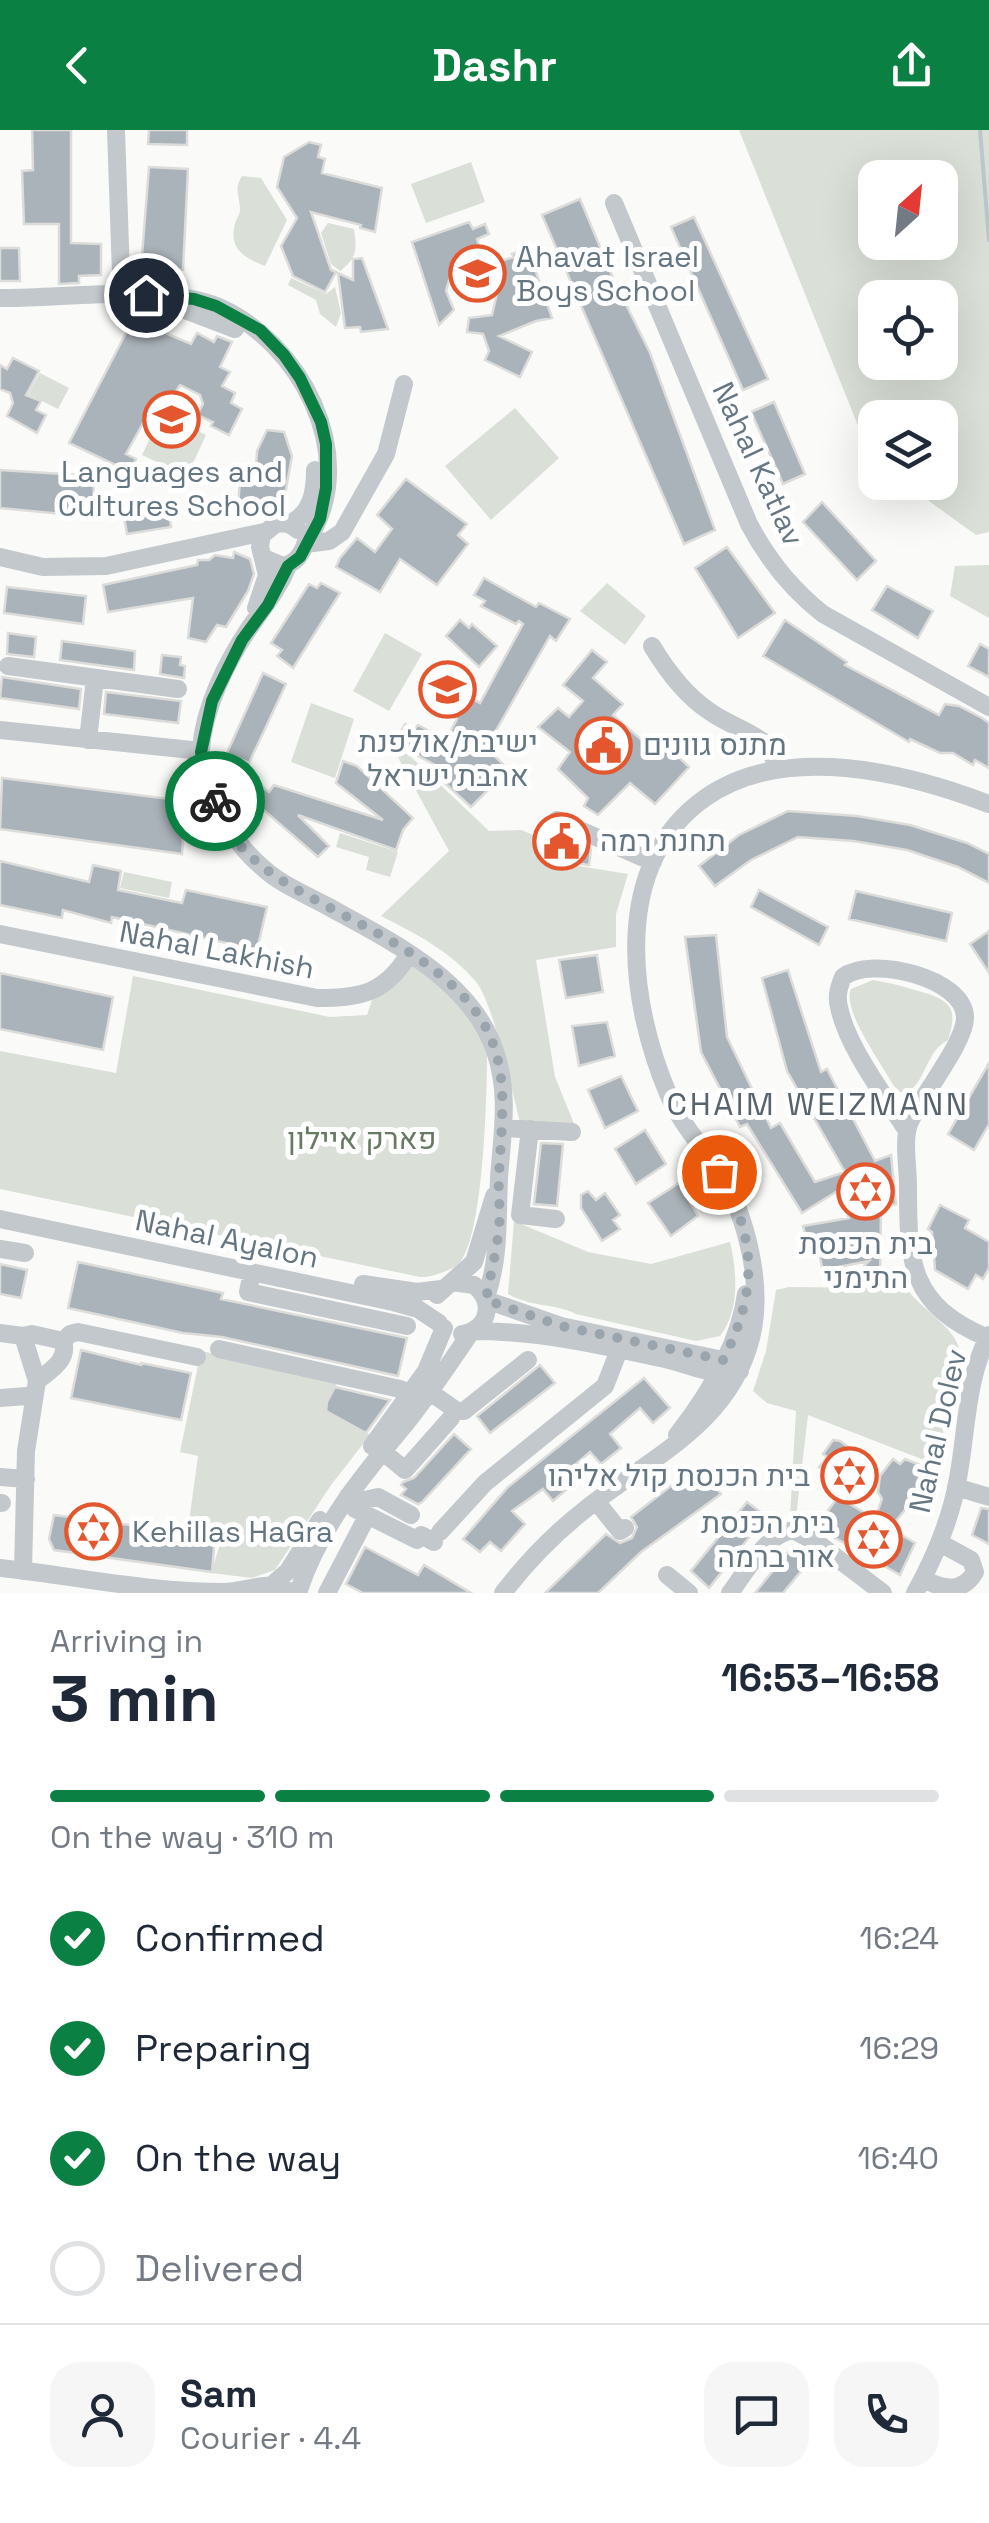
<!DOCTYPE html>
<meta charset="utf-8">
<style>
body{margin:0;font-family:"Space Grotesk",Heebo,sans-serif;background:#f6f6f7;color:#1f2937;height:100vh;display:flex;flex-direction:column;font-size:38px;white-space:nowrap}
*{box-sizing:border-box;margin:0}
p{font-size:32px;color:#747a83}
.icon{flex:none;width:55px;height:55px;fill:none;stroke:currentColor;stroke-width:2;stroke-linecap:round;stroke-linejoin:round}
.map{position:relative;height:1463px;overflow:hidden}
.sheet{display:flex;flex-direction:column;background:#fff;flex:1}
.sheet>*{flex:none}
.needle{width:65px;rotate:27deg}
.buttons{position:absolute;left:858px;top:30px;display:grid;gap:20px}
.buttons a{display:grid;place-items:center;width:100px;height:100px;border-radius:20px;background:#fff;box-shadow:0 10px 40px #0002;font-size:50px}
.pin{position:absolute;display:grid;place-items:center;width:85px;height:85px;color:#fff;margin:-42px;border:5px solid #fff;border-radius:50%;box-shadow:0 2px 10px #0007}
.courier{position:absolute;display:grid;place-items:center;width:100px;height:100px;margin:-50px;border:8px solid #0b8043;border-radius:50%;background:#fff;color:#222;box-shadow:0 2px 12px #0007}
.headline em{font-style:normal;font-weight:800}
.headline div{display:flex;flex-direction:column-reverse}
.headline{display:flex;align-items:center;justify-content:space-between;height:170px;padding:0 50px}
h1{font-size:65px;font-weight:800;line-height:75px}
.bar{display:grid;grid-template-columns:repeat(4,1fr);gap:15px 10px;align-content:center;height:120px;padding:0 50px}
.bar i{height:12px;border-radius:8px;background:#e0e1e3}
.bar .current{background:#0b8043}
.bar p{grid-column:span 4}
.line{display:flex;align-items:center;gap:25px;padding:0 50px;border-top:2px solid #e0e1e3}
.line div{flex:1}
.round{display:grid;place-items:center;flex:none;width:105px;height:105px;border-radius:30px;background:#f6f6f7}
ol{padding:0 50px;list-style:none}
li{display:flex;align-items:center;gap:30px;height:110px}
li p{margin-inline-start:auto}
li .icon{padding:10px;border-radius:50%;background:#0b8043;color:#fff;stroke-width:4}
li:last-child{color:#747a83}
li i{width:55px;height:55px;border:5px solid #e0e1e3;border-radius:50%}
header{display:flex;justify-content:space-between;align-items:center;height:130px;padding:0 50px;background:#0b8043;color:#fff;font-size:45px;font-weight:800}
.map>svg:first-child{display:block}
.green{fill:#dadfd7;fill-rule:evenodd}
.lines{fill:none;stroke-linecap:round;stroke-linejoin:round}
.stream{stroke:#bbc7cb;stroke-width:4}
.building{fill:#aab3b9;stroke:#dcdcda;stroke-width:2.5}
.minor{stroke:#c3c8cc;stroke-width:18}
.done{stroke:#99a4ac;stroke-width:10;stroke-dasharray:0 18}
.route{stroke:#0b8043;stroke-width:12}
.labels{text-anchor:middle;stroke-width:10;stroke-linejoin:round;paint-order:stroke}
.poi-label{font-size:30px;fill:#657683;stroke:#fff;text-anchor:start}
.street-label{font-size:30px;fill:#657683;stroke:#fff}
.park-label{font-size:30px;fill:#687a64;stroke:#fff}
.neighbourhood-label{font-size:32px;letter-spacing:2.5px;fill:#57646e;stroke:#fff}
</style>
<header><svg class="icon" aria-label="back" viewBox="0 0 24 24"><path d="M15 5l-7 7 7 7"/></svg>Dashr<svg class="icon" aria-label="share" viewBox="0 0 24 24"><path d="M12 15V3M7 8l5-5 5 5M5 13v7h14v-7"/></svg></header>
<div class="map">
<svg width="989" height="1463" viewBox="0 0 989 1463">
<rect width="100%" height="100%" fill="#fafaf8"/>
<!-- green -->
<path class="green" d="M739,0H989V402L976,405L904,353L940,352V288H875V328L869,323ZM875,48H940V112H875ZM875,168H940V232H875Z
M471,32L485,72L426,93L411,54Z
M242,46L261,48L287,90L265,136C245,128 228,119 235,94C237,86 240,87 240,78C239,64 234,59 242,46Z
M328,93L354,99C357,120 357,128 340,141L331,134L321,103Z
M291,148L326,164L335,157L341,183L336,197L320,184L316,170L288,155Z
M40,243L69,258L58,279L28,264Z
M515,278L559,328L491,390L445,336Z
M162,283L206,305L187,346L142,325Z
M989,435V488L950,466L955,436Z
M607,453L646,486L625,515L580,481Z
M385,503L422,524L389,581L353,561Z
M311,573L354,589L335,648L291,632Z
M393,618L409,625L489,701L521,700L546,710L547,731L628,744L616,784V817L536,830L555,947L577,1001L521,996C513,965 494,876 477,853C453,823 415,803 381,786L449,721Z
M340,703L398,722L390,747L366,740L369,727L336,717Z
M124,742L172,752L169,768L120,758Z
M409,833C443,856 476,882 487,924C487,960 484,1117 456,1136C448,1141 430,1148 420,1147L0,1059V921L116,943L133,846L330,887L367,885L373,867Z
M873,850C891,853 905,857 922,862C952,871 958,879 948,910C926,921 927,950 907,963L900,962L893,955C881,932 842,881 851,859Z
M514,1091L588,1122L651,1134L730,1112C737,1142 740,1181 720,1206L696,1211L576,1184C555,1173 533,1178 508,1164Z
M789,1157L885,1158L886,1163L907,1159C922,1180 953,1196 959,1218L937,1335L808,1285L796,1387H790L796,1281L767,1273L753,1261L766,1221L776,1160Z
M201,1221L339,1250L327,1272L326,1281L370,1305L331,1355L275,1440L252,1448L211,1443L224,1401L189,1392L198,1326L180,1322Z"/>
<g class="lines">
<!-- stream -->
<path class="stream" d="M980,0L989,110"/>
</g>
<!-- building -->
<path class="building" d="M32,0H71V113L101,114V145L79,146V153L59,154V94H24L22,41L33,40Z
M149,0H187V15L148,14Z
M309,12L321,15L318,27L325,29L322,43L382,58L375,102L360,98L361,95L311,82L331,140L336,142L325,162L293,146L281,116L297,88L277,57L284,27Z
M149,37L188,39L183,140L141,138Z
M580,69L613,148L650,223L715,400L684,414L542,85Z
M694,87L768,249L743,260L671,97Z
M469,92L473,99L485,94L489,104L477,109L486,139L467,136L450,147L446,161L454,180L439,195L412,112Z
M0,118H19L20,151H0Z
M524,120L529,122L552,188L536,191L499,206L532,222L520,247L485,230L489,221L483,204L467,202L469,188L492,185L498,159L488,135L514,127L512,124Z
M362,128L388,199L361,202L360,197L345,198L338,143L353,150V129Z
M137,191L191,214L197,203L214,212L217,206L232,212L220,237L230,242L222,256L235,263L231,273L242,279L229,305L211,296L213,292L197,285L203,274L200,265L180,255L163,282L152,277L126,324L136,329L130,342L69,313L126,203Z
M13,228L39,241L26,265L41,271L36,280L46,285L37,303L7,286L13,273L10,263L0,259V235L7,239Z
M774,272L805,344L783,354L751,282Z
M267,300L284,302L292,326L282,381L238,376L240,351L255,352L257,321Z
M0,340L94,346L93,387L0,378Z
M406,349L467,394L458,405L468,414L437,455L400,429L380,462L336,437L340,428L357,408L375,422L392,399L377,385Z
M822,372L876,431L857,450L803,392Z
M168,374L171,397L127,404L123,381Z
M727,417L775,483L738,508L695,438Z
M234,422L250,429L254,444L248,461L226,497L217,495L206,512L188,508L193,468L108,482L103,455L197,435L198,430H209L215,425L233,428Z
M484,448L536,477L539,473L570,489L556,511L550,506L486,618L505,636L487,655L490,658L471,677L438,647L444,640L395,613L405,594L414,600L418,595L446,610L457,589L428,574L430,569L421,563L430,546L480,573L523,494L519,491L516,494L481,476L485,471L474,465Z
M321,453L340,463L293,538L277,526L282,520L271,513L309,454L317,458Z
M887,456L933,481L918,508L872,480Z
M7,457L86,466L83,494L4,483Z
M460,490L469,498L472,494L497,516L479,537L446,506Z
M785,490L847,532L845,535L939,585L945,574L959,576L982,588L989,593V638L975,630L973,635L953,623H940L910,609L909,612L763,526Z
M8,503L36,507L34,527L7,524Z
M62,511L135,521L134,540L60,530Z
M980,514L989,519V547L968,536Z
M592,520L607,532L593,548L623,574L613,585L653,620L661,610L689,637L655,674L630,653L598,685L584,676L588,668L558,639L570,622L538,597L558,578L569,587L583,571L563,555Z
M162,525L181,527L180,535L185,536L184,548L160,544Z
M263,543L286,554L249,633L227,623Z
M2,547L81,559L79,579L0,568Z
M106,562L181,571L178,593L104,584Z
M343,631L357,636L413,688L403,700L396,720L298,685L329,716L318,727L251,669L262,657L269,662L274,655L383,690L336,653Z
M2,648L186,671L182,724L0,699Z
M788,681L857,686L910,695L967,713L989,724V753L958,737L907,720L853,711L798,707L751,730L715,756L699,736L739,705Z
M571,716L591,719L589,735L569,732Z
M0,731L89,752L93,735L121,741L118,760L182,773L186,760L267,777L257,820L112,787L111,793L63,780L62,788L0,775Z
M759,760L828,797L819,815L751,777Z
M856,761L952,783L946,811L849,789Z
M989,801V843L970,814Z
M716,805L727,907L771,998L780,993L815,1052L845,1042L787,941L762,848L788,840L821,942L827,939L875,1031L891,1025L896,1074L881,1077L880,1150L849,1151L869,1131L823,1140L817,1116L809,1118L803,1096L849,1088L836,1062L802,1083L747,994L740,997L701,922L685,807Z
M597,825L603,862L566,868L559,830Z
M0,843L113,867L103,920L0,899Z
M607,892L615,926L579,936L572,896Z
M989,933V994L974,1020L948,1004Z
M621,946L638,981L605,998L588,960Z
M645,1000L666,1034L636,1054L615,1019Z
M541,1013L563,1014L557,1076L534,1074Z
M679,1053L698,1086L671,1106L648,1073Z
M588,1061L596,1070L605,1063L620,1085L613,1090L620,1099L602,1111L581,1078V1065Z
M940,1075L969,1090L965,1098L989,1112V1138L983,1149L976,1145L968,1159L935,1140L932,1102L928,1099Z
M78,1132L223,1163L221,1169L407,1208L398,1246L222,1207L183,1203L68,1178Z
M0,1134L27,1140L21,1168L0,1164Z
M81,1220L141,1235V1233L191,1243L181,1290L71,1268Z
M540,1235L555,1253L490,1303L477,1286Z
M644,1248L670,1278L653,1293L640,1278L610,1304L621,1318L601,1334L590,1322L564,1344L572,1355L553,1371L543,1359L512,1381L525,1394L501,1421L490,1412L480,1422L463,1409L508,1357Z
M335,1257L390,1270L366,1303L326,1281L327,1272Z
M454,1304L471,1319L422,1372L418,1374L401,1365L406,1359L401,1355L403,1352L414,1348Z
M833,1310L840,1311L866,1330L867,1339L854,1355L819,1337L827,1327L823,1324Z
M893,1329L900,1334L905,1329L925,1337L921,1353L923,1354L922,1368L919,1373L908,1376L890,1398L915,1413L900,1445L816,1397L838,1367L875,1389L882,1369L878,1362L880,1346Z
M694,1338L701,1345L704,1342L721,1364L641,1422L598,1463H545L606,1404L620,1413L632,1408L637,1397L631,1387Z
M747,1372L766,1386L709,1458L691,1441Z
M981,1378L989,1379V1414L972,1405Z
M54,1385L215,1406L212,1442L54,1420L49,1409Z
M793,1416L811,1429L783,1463H755Z
M365,1417L418,1445L424,1435L471,1463H363L346,1454Z"/>
<g class="lines">
<!-- minor -->
<path class="minor" d="M116,0L122,174
M614,73L749,394C768,430 791,459 823,484L989,577
M0,168C63,169 162,153 219,177C299,212 359,323 311,404C302,419 301,432 283,436L264,428
M180,178L235,199
M289,394C311,384 315,363 315,340
M305,414L329,411L342,402L386,324L404,254
M0,427L43,437L106,436L264,402
M288,436C278,460 263,478 248,500C226,533 204,578 201,619C201,631 206,644 210,655C220,687 236,715 262,737C280,754 305,764 327,776C389,810 471,849 495,921C510,964 502,1005 499,1048C497,1091 500,1126 486,1168
M256,478L267,445L260,417L262,405L277,393L289,394L298,400
M652,516C667,541 685,565 709,581C728,595 752,601 770,617L777,640
M8,536L178,559
M0,600L201,621
M88,610L95,548
M557,690L653,732
M0,804L317,868C360,868 385,864 409,824
M504,998L572,1002
M530,999L520,1085L556,1089
M907,1001C885,966 847,917 839,877C836,866 839,857 843,847C871,825 964,848 965,887C966,912 920,967 909,994C903,1011 908,1037 908,1055C908,1132 909,1175 988,1208
M0,1089L393,1172L418,1179L439,1193
M0,1119L25,1123
M252,1142L248,1162L407,1196
M452,1152L474,1155C495,1172 489,1199 462,1204
M363,1154L417,1162L441,1159
M437,1165L474,1132L494,1066
M486,1170L561,1196L723,1230L740,1241
M473,1201C538,1201 602,1215 665,1229C691,1235 713,1248 740,1241
M0,1203L23,1206
M63,1211L70,1204L78,1202L197,1227
M219,1219L400,1259L411,1264
M430,1262L457,1281H464L528,1230
M0,1268L27,1266
M677,1305C709,1264 739,1216 746,1164
M372,1316L426,1241L444,1198
M382,1321L405,1340L451,1288
M0,1347L26,1349
M956,1357L989,1367
M348,1366L360,1371L378,1367L411,1385
M596,1371L620,1401L625,1398
M0,1373H2
M355,1379L417,1410L421,1405L434,1412
M440,1402L485,1353L605,1256L619,1220
M0,1438C75,1446 149,1462 224,1462C246,1462 274,1447 291,1463
M23,1441L26,1321L37,1251L23,1206L32,1204L63,1211C69,1230 51,1240 37,1251
M667,1445L689,1463
M923,1449C944,1460 963,1463 975,1442L971,1430L940,1413
M272,1455L288,1441L320,1390
M298,1463C319,1397 364,1344 407,1292C430,1263 450,1233 471,1202
M327,1463L363,1394
M503,1463C526,1433 553,1405 582,1382C647,1329 729,1296 751,1208C764,1158 747,1085 719,1042C702,1016 681,994 669,966C629,873 610,735 705,668C785,612 905,642 989,674
M730,1463C746,1442 765,1405 793,1400L816,1412L883,1463
M915,1463C935,1427 951,1389 958,1348C967,1300 966,1249 989,1205"/>
</g>
<g class="lines">
<!-- done -->
<path class="done" d="M215,671C227,713 265,742 301,762C354,792 418,819 461,864C516,921 501,980 499,1050C498,1066 501,1081 499,1096C497,1121 490,1146 486,1170L561,1196L723,1230C758,1162 757,1108 719,1042"/>
<!-- route -->
<path class="route" d="M146,165L194,169L216,176L260,200L284,225L300,248L321,292L326,314V358L320,389L300,427L288,436L268,475L242,510L212,571L201,622L215,671"/>
</g>
<!-- icons -->
<defs>
<symbol id="school-ring" viewBox="-11 -11 22 22"><circle r="9.5" fill="#fff" stroke="#e4572e" stroke-width="1.5"/><path d="M0-5L7-2L0 1L-7-2ZM-4 1L0 2.5L4 1V4Q0 6-4 4Z" fill="#e4572e"/></symbol>
<symbol id="civic-ring" viewBox="-11 -11 22 22"><circle r="9.5" fill="#fff" stroke="#e4572e" stroke-width="1.5"/><path d="M-.6-6.5H3V-4.5H.6V-3L4-1V1h2V6H-6V1h2V-1L-.6-3ZM-1.2 2.5V6h2.4V2.5Z" fill="#e4572e"/></symbol>
<symbol id="synagogue-ring" viewBox="-11 -11 22 22"><circle r="9.5" fill="#fff" stroke="#e4572e" stroke-width="1.5"/><path d="M0-6.5L5.6 3.2H-5.6ZM0 6.5L5.6-3.2H-5.6Z" fill="#e4572e"/></symbol>
</defs>
<g fill-rule="evenodd">
<use href="#school-ring" x="446" y="112" width="63" height="63"/>
<use href="#school-ring" x="140" y="258" width="63" height="63"/>
<use href="#school-ring" x="416" y="528" width="63" height="63"/>
<use href="#civic-ring" x="572" y="584" width="63" height="63"/>
<use href="#civic-ring" x="530" y="680" width="63" height="63"/>
<use href="#synagogue-ring" x="834" y="1030" width="63" height="63"/>
<use href="#synagogue-ring" x="818" y="1314" width="63" height="63"/>
<use href="#synagogue-ring" x="62" y="1370" width="63" height="63"/>
<use href="#synagogue-ring" x="842" y="1378" width="63" height="63"/>
</g>
<g class="labels">
<!-- poi labels -->
<g class="poi-label">
<text x="516" y="137">Ahavat Israel<tspan x="516" dy="34">Boys School</tspan></text>
<text x="172" y="352" text-anchor="middle">Languages and<tspan x="172" dy="34">Cultures School</tspan></text>
<text x="448" y="622" text-anchor="middle">ישיבת/אולפנת<tspan x="448" dy="34">אהבת ישראל</tspan></text>
<text x="643" y="625">מתנס גוונים</text>
<text x="600" y="721">תחנת רמה</text>
<text x="866" y="1124" text-anchor="middle">בית הכנסת<tspan x="866" dy="34">התימני</tspan></text>
<text x="810" y="1356" text-anchor="end">בית הכנסת קול אליהו</text>
<text x="835" y="1403" text-anchor="end">בית הכנסת<tspan x="835" dy="34">אור ברמה</tspan></text>
<text x="132" y="1412">Kehillas HaGra</text>
</g>
<!-- street labels -->
<g class="street-label">
<text transform="translate(758 334) rotate(65)" y="10">Nahal Katlav</text>
<text transform="translate(217 820) rotate(11)" y="10">Nahal Lakhish</text>
<text transform="translate(227 1109) rotate(12)" y="10">Nahal Ayalon</text>
<text transform="translate(938 1301) rotate(-77)" y="10">Nahal Dolev</text>
</g>
<!-- park labels -->
<g class="park-label">
<text x="362" y="1019">פארק איילון</text>
</g>
<!-- neighbourhood labels -->
<g class="neighbourhood-label">
<text x="818" y="985">CHAIM WEIZMANN</text>
</g>
</g>
</svg>
<div class="buttons">
<a><svg class="needle" viewBox="-14 -14 28 28"><path d="M0-13l5 13h-10z" fill="#e53935"/><path d="M0 13l5-13h-10z" fill="#747a83"/></svg></a>
<a><svg class="icon" aria-label="locate" viewBox="0 0 24 24"><circle cx="12" cy="12" r="6"/><path d="M12 2v4M12 18v4M2 12h4M18 12h4"/></svg></a>
<a><svg class="icon" aria-label="layers" viewBox="0 0 24 24"><path d="M12 4l9 5-9 5-9-5zM3 14l9 5 9-5"/></svg></a>
</div>
<div class="pin" style="left:719px;top:1042px;background:#ea580c"><svg class="icon" aria-label="bag" viewBox="0 0 24 24"><path d="M5 8h14l-1 12H6zM9 8a3 3 0 0 1 6 0"/></svg></div>
<div class="pin" style="left:146px;top:165px;background:#1f2937"><svg class="icon" aria-label="home" viewBox="0 0 24 24"><path d="M3 11l9-7 9 7M6 9v11h12V9"/></svg></div>
<div class="courier" style="left:215px;top:671px"><svg class="icon" aria-label="bike" viewBox="0 0 24 24"><circle cx="6" cy="16" r="4"/><circle cx="18" cy="16" r="4"/><path d="M6 16l4-8h5l3 8M10 8l3 8H6M13 5h3"/></svg></div>
</div>
<section class="sheet">
<div class="headline"><div><h1>3 min</h1><p>Arriving in</p></div><em>16:53–16:58</em></div>
<div class="bar"><i class="current"></i><i class="current"></i><i class="current"></i><i></i><p>On the way · 310 m</p></div>
<ol>
<li><svg class="icon" aria-label="check" viewBox="0 0 24 24"><path d="M5 12l5 5 9-10"/></svg>Confirmed<p>16:24</p></li>
<li><svg class="icon" aria-label="check" viewBox="0 0 24 24"><path d="M5 12l5 5 9-10"/></svg>Preparing<p>16:29</p></li>
<li><svg class="icon" aria-label="check" viewBox="0 0 24 24"><path d="M5 12l5 5 9-10"/></svg>On the way<p>16:40</p></li>
<li><i></i>Delivered</li>
</ol>
<div class="line" style="height:180px"><a class="round"><svg class="icon" aria-label="person" viewBox="0 0 24 24"><circle cx="12" cy="8" r="4"/><path d="M4 21q1-7 8-7t8 7"/></svg></a><div><b>Sam</b><p>Courier · 4.4</p></div><a class="round"><svg class="icon" aria-label="chat" viewBox="0 0 24 24"><path d="M4 5h16v11H9l-5 4z"/></svg></a><a class="round"><svg class="icon" aria-label="phone" viewBox="0 0 24 24"><path d="M5 4h4l2 5-3 2q2 4 5 5l2-3 5 2v4C11 20 4 13 5 4z"/></svg></a></div>
</section>
